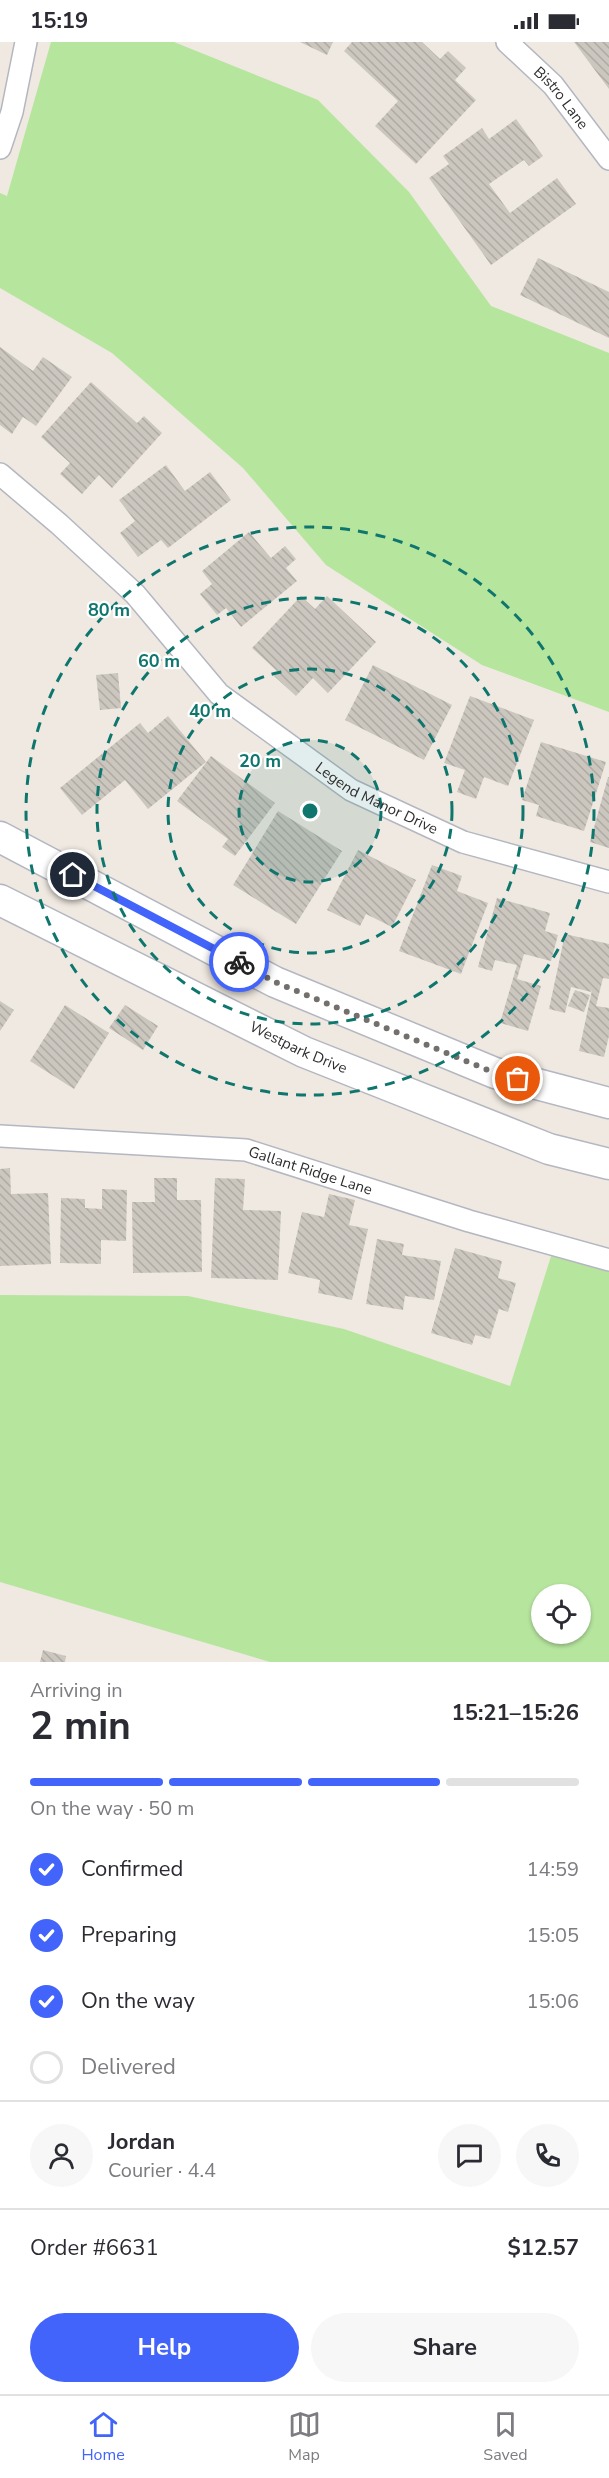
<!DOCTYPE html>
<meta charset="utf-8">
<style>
body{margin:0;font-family:"Nunito Sans",sans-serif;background:#f7f7f7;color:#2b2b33;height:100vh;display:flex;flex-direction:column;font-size:22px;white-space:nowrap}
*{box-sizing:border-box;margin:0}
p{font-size:20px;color:#7c7c81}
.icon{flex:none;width:33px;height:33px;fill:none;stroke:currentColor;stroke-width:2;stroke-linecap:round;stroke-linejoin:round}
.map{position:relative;height:1620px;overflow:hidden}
.drawer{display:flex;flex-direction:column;background:#fff;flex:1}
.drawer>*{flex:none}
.buttons{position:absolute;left:531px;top:1542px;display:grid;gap:12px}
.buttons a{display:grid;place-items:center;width:60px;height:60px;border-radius:50%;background:#fff;box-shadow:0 2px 4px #0004;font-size:30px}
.pin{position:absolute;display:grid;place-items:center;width:51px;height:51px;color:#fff;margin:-26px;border:3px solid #fff;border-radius:50%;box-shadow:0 2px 6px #0007}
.courier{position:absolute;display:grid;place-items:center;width:60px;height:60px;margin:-30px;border:4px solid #4264fb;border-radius:50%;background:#fff;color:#222;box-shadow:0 2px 8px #0007}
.summary em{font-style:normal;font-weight:700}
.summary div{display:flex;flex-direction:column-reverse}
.summary{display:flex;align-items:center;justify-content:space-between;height:102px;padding:0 30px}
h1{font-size:39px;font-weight:700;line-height:45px}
.bar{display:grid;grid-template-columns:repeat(4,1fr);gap:9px 6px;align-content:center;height:72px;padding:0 30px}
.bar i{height:8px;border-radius:4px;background:#e1e1e2}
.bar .selected{background:#4264fb}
.bar p{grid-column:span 4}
.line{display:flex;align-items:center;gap:15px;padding:0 30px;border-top:2px solid #e1e1e2}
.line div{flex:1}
.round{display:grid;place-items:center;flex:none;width:63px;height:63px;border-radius:32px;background:#f7f7f7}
ol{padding:0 30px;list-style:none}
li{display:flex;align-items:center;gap:18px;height:66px}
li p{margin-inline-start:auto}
li .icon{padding:6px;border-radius:50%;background:#4264fb;color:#fff;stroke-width:4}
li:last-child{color:#7c7c81}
li i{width:33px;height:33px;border:3px solid #e1e1e2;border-radius:50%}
.primary-button{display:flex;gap:12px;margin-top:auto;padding:12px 30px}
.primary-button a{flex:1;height:69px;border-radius:36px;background:#4264fb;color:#fff;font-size:24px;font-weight:700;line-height:69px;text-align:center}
.primary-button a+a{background:#f7f7f7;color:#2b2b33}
.status{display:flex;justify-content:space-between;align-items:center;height:42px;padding:0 30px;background:#fff;direction:ltr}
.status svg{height:16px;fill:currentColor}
.tabs{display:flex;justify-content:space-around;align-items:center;height:84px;border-top:2px solid #e1e1e2;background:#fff;font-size:16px;color:#7c7c81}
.tabs a{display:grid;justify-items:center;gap:3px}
.tabs .selected{color:#4264fb}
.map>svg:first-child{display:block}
.grass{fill:#b6e59e;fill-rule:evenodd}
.building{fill:url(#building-back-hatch)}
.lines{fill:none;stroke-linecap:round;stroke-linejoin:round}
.street-casing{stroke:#b4b7c1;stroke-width:24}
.secondary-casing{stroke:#b4b7c1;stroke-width:33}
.street{stroke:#fff;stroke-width:21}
.secondary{stroke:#fff;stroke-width:30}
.done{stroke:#726f6d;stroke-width:6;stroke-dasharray:0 10.8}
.route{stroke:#4264fb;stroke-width:8}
.ring{fill:none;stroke:#0f766e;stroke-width:3;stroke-dasharray:10 8}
.labels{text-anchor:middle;stroke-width:4.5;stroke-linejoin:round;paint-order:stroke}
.street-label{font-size:15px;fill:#2e2e2e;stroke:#fff}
.centre{fill:#0f766e;stroke:#fff;stroke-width:3}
.ring-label{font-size:18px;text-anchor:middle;font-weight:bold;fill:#0f766e;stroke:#fff;stroke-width:4.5;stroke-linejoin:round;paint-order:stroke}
</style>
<div class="status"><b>15:19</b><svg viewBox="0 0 49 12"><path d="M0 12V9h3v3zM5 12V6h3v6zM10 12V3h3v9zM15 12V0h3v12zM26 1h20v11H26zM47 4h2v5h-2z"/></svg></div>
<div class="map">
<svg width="609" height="1620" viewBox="0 0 609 1620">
<defs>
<pattern id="building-back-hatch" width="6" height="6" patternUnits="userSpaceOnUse" patternTransform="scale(1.5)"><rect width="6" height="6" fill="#cbc7bf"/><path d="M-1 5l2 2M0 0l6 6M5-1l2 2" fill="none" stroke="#afaba4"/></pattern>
</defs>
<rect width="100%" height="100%" fill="#efe9e1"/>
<!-- grass -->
<path class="grass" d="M51,0H174L318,58L409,150L491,264L609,311V670L482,623L326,523L243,426L112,311L0,246V151L7,154Z
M553,1208L609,1227V1620H270L0,1540V1253L188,1254L344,1287L510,1344ZM542,1552H580V1592H542Z"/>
<!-- building -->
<path class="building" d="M300,0H333L327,13Z
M352,0H422L440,17L448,9L466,26L455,38L476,58L416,122L375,84L398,59L344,9Z
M574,0H609V47Z
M516,77L543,114L529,124L524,118L489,142L510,171L557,136L576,162L491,223L429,136L449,122L443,114L482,86L489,97Z
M538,216L609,250V296L520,253Z
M0,305L33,329L43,315L72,335L36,384L23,375L12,392L0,383Z
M91,340L137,381L144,374L162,391L112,446L99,433L82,452L60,432L70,421L41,395Z
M166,423L185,449L210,430L231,458L168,506L161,498L138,515L120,491L135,479L119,458Z
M249,490L271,516L285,504L296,517L286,526L297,539L241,585L226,566L217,573L200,552L212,542L202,529Z
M301,554L315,567L327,554L376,600L328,651L313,636L296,654L274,634L278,630L252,606Z
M373,623L452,663L424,718L345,678Z
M118,631L121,666L100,668L96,633Z
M470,654L534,678L508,744L484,735L476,757L457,750L465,728L444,721Z
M168,674L206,720L148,767L125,738L82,773L60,746L140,681L148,691Z
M541,700L606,720L584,789L536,774L539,763L522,758Z
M211,714L275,761L235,814L222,805L228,797L177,759Z
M608,735H609V806L590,800Z
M278,769L342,809L296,882L233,843Z
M358,808L416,838L392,885L366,872L360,884L327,868Z
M432,823L462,834L457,849L488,861L461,932L399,909Z
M497,856L550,871L545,889L558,893L551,919L524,912L517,937L541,944L528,989L500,981L517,923L495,918L492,929L478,925Z
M565,892L609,902V937L603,936L596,964L609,966V994L604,1015L579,1009L592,948L591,950L571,945L565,971L549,967Z
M575,948L590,953L584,970L568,964Z
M0,959L14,968L0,989Z
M65,963L109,991L74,1047L30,1019Z
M125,963L158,984L143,1008L109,986Z
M10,1126L11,1152L48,1151L51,1222L0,1224V1127Z
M154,1136H177V1158H201L202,1230L133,1231L132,1160H155Z
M215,1136L245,1137L243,1168L281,1169L278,1238L211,1236Z
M102,1147L127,1148L126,1199L101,1198V1222L60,1221L61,1156L85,1157V1166L102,1167Z
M329,1152L355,1158L349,1183L368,1187L352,1258L318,1251L320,1238L288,1231L302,1170L324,1175Z
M377,1197L404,1202L402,1213L441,1219L434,1258L405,1254L403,1268L366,1262Z
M455,1206L502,1219L498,1236L516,1241L508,1270L499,1267L490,1297L475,1293L472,1303L431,1291Z
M43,1608L66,1614L65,1620H40Z"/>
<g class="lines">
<defs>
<g id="street">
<path id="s1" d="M507,0L553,43L609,117"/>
<path d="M0,106L12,70L26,0"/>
<path id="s2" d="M0,432L59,482L135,552L219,652L351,748L463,800L609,840"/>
<path id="s3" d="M0,1094L246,1108L469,1179L609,1218"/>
</g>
<g id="secondary">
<path d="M0,795L275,940L495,1031L609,1061"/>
<path id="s4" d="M0,858L304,1010L549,1107L609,1122"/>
</g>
</defs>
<!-- street casing -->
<use href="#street" class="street-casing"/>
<!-- secondary casing -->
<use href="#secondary" class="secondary-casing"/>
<!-- street -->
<use href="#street" class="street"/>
<!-- secondary -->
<use href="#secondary" class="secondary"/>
</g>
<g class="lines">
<!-- done -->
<path class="done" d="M239,920L275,940L495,1031L518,1037"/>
<!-- route -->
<path class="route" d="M73,833L239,920"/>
</g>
<!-- distance rings -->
<circle cx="310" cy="769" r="71" fill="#0f766e" fill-opacity=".12"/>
<g class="ring">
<circle cx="310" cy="769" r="71"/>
<circle cx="310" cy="769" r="142"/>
<circle cx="310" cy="769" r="213"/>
<circle cx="310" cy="769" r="284"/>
</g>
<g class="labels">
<!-- street labels -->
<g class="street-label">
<text dy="5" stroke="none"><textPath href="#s1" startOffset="78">Bistro Lane</textPath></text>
<text dy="5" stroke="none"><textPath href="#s2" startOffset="501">Legend Manor Drive</textPath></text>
<text dy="5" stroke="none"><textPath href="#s4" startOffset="333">Westpark Drive</textPath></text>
<text dy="5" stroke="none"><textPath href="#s3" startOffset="314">Gallant Ridge Lane</textPath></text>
</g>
</g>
<circle cx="310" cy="769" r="9" class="centre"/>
<g class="ring-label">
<text x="109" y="574">80 m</text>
<text x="159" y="625">60 m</text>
<text x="210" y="675">40 m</text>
<text x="260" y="725">20 m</text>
</g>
</svg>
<div class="buttons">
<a><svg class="icon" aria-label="locate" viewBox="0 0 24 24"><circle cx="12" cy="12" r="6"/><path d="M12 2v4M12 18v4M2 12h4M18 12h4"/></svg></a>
</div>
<div class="pin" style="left:518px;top:1037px;background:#ea580c"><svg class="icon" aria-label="bag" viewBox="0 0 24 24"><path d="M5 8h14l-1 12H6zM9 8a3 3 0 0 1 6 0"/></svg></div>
<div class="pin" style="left:73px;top:833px;background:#1f2937"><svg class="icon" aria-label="home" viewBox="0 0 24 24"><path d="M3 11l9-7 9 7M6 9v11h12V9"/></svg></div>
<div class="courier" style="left:239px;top:920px"><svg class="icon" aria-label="bike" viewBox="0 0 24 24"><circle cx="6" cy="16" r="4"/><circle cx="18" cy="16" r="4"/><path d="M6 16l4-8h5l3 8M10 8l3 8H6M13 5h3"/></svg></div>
</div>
<section class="drawer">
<div class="summary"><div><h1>2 min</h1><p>Arriving in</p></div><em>15:21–15:26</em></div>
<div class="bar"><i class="selected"></i><i class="selected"></i><i class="selected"></i><i></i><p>On the way · 50 m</p></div>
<ol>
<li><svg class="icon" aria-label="check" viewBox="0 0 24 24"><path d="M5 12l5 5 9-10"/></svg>Confirmed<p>14:59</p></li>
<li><svg class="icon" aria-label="check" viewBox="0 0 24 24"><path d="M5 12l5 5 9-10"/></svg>Preparing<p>15:05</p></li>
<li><svg class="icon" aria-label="check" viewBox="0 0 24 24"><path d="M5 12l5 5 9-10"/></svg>On the way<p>15:06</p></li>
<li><i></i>Delivered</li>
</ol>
<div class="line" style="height:108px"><a class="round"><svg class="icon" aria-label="person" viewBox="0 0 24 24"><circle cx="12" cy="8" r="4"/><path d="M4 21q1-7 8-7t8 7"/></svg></a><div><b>Jordan</b><p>Courier · 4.4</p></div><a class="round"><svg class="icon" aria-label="chat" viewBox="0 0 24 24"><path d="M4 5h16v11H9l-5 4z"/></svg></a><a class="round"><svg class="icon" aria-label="phone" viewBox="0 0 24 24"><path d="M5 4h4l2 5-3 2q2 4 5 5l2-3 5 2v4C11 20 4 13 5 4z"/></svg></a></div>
<div class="line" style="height:78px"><div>Order #6631</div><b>$12.57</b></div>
<div class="primary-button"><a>Help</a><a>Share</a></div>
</section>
<nav class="tabs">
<a class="selected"><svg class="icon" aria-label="home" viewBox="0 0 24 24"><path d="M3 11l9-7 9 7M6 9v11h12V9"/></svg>Home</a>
<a><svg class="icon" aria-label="map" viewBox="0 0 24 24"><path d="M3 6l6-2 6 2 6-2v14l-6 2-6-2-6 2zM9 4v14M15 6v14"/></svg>Map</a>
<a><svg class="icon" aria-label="saved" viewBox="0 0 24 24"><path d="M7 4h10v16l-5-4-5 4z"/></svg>Saved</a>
</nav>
